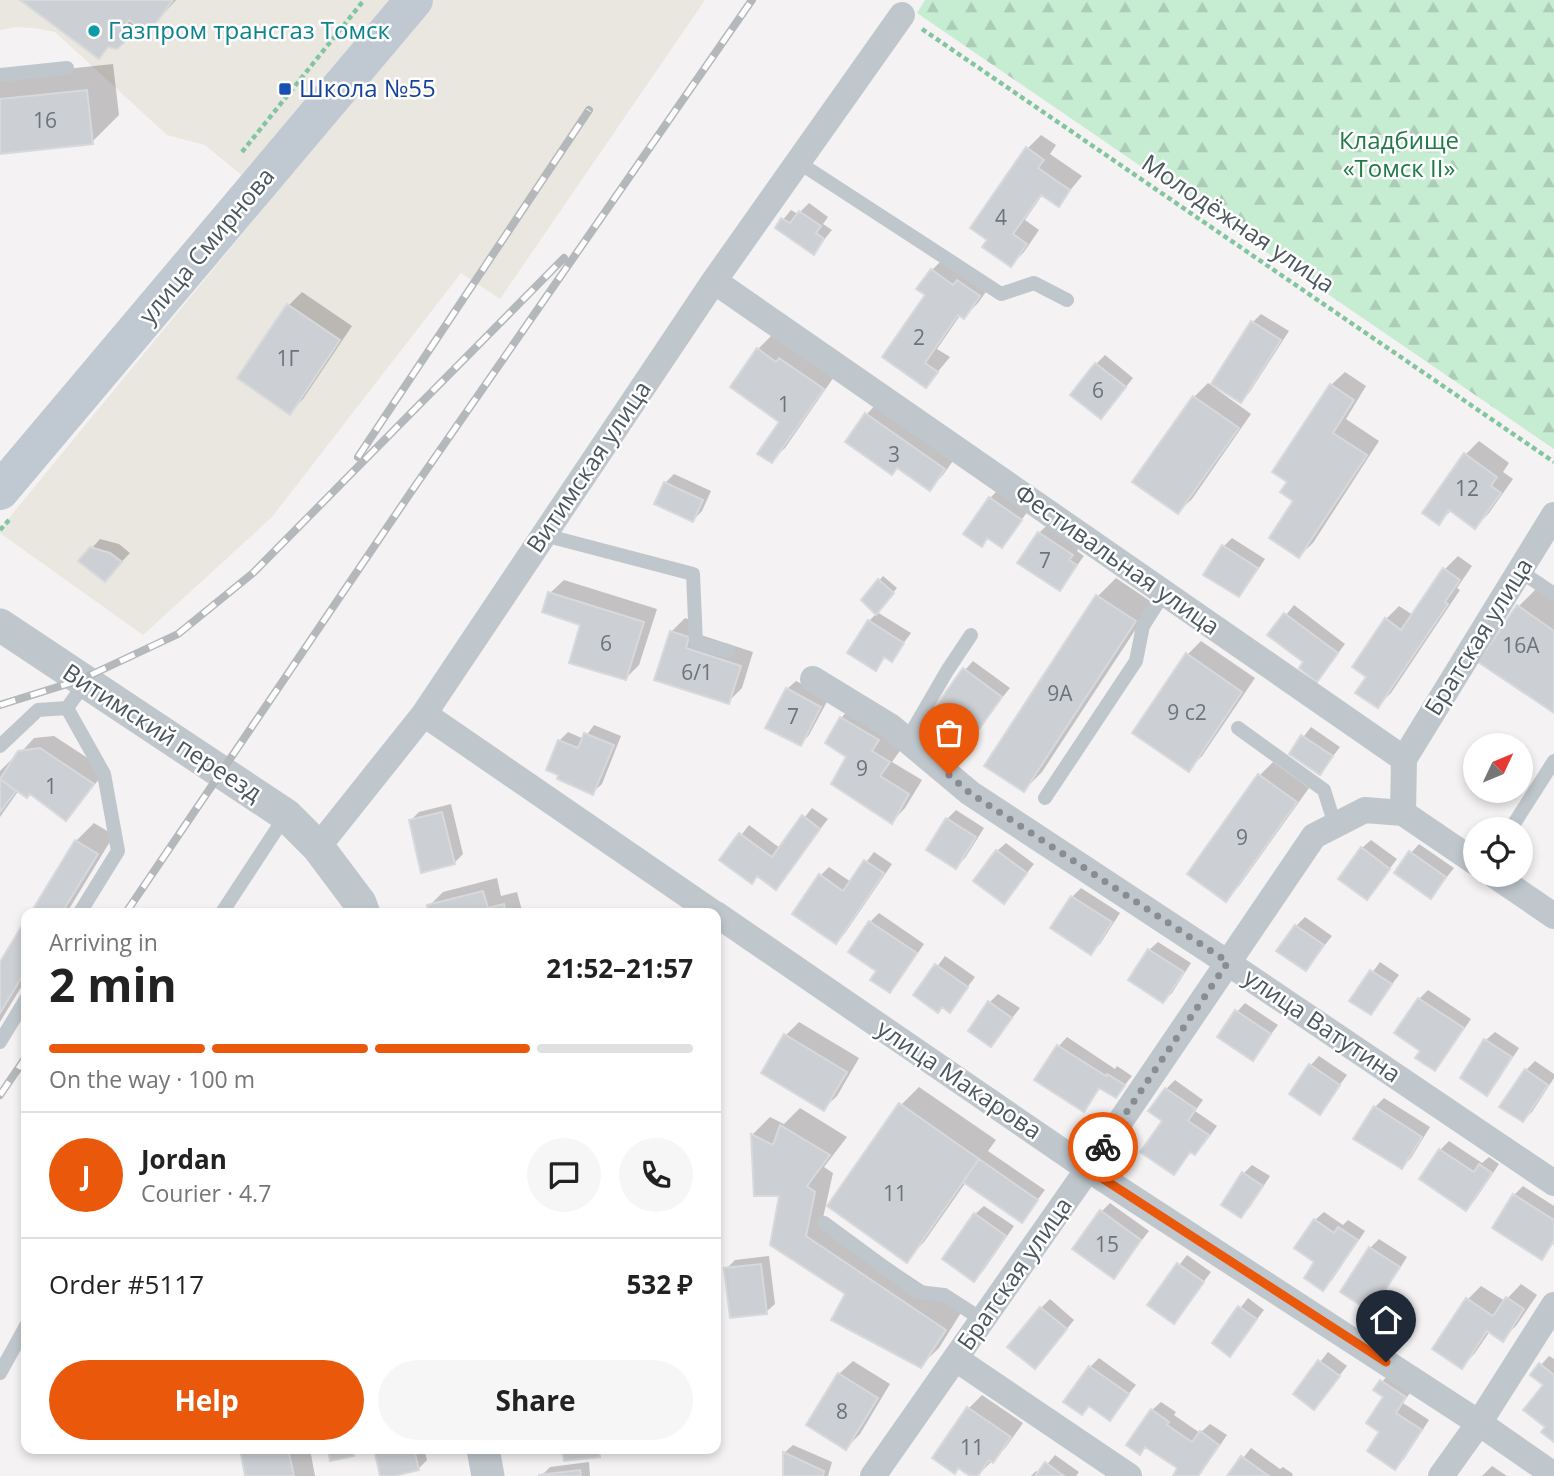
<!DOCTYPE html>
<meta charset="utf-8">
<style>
body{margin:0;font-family:"Open Sans",sans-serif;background:#f6f6f6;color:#222;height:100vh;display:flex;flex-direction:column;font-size:26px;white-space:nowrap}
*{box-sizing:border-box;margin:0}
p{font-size:23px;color:#767676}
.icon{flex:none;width:38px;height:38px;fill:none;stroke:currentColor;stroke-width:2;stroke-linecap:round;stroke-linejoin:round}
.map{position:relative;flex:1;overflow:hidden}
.sheet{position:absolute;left:21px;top:908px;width:700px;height:546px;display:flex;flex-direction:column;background:#fff;border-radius:14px;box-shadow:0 4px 10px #0003}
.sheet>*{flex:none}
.needle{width:46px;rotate:46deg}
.buttons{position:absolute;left:1463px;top:733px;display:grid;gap:14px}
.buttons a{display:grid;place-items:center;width:70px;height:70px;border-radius:50%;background:#fff;box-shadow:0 4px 10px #0003;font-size:35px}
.pin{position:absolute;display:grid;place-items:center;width:60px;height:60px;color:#fff;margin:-72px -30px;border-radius:50% 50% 50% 0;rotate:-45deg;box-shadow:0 0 7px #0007}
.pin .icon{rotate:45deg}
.courier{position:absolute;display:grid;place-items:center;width:70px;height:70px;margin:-35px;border:5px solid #ea580c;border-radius:50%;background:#fff;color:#222;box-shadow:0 2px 9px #0007}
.head em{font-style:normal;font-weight:700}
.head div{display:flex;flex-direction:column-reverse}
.head{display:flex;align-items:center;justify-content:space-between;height:119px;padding:0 28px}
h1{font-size:46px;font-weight:700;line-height:52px}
.bar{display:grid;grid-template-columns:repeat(4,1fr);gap:10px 7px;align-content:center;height:84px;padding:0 28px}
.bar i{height:9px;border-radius:5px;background:#e0e0e0}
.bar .current{background:#ea580c}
.bar p{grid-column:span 4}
.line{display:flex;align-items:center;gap:18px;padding:0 28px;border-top:2px solid #e0e0e0}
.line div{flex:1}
.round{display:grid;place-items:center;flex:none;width:74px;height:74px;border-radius:37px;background:#f6f6f6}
.button{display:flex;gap:14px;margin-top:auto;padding:14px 28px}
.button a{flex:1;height:80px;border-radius:42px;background:#ea580c;color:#fff;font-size:28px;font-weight:700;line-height:80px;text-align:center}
.button a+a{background:#f6f6f6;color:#222}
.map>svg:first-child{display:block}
.commercial{fill:#eae7e0}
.forest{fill:url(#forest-firs)}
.shadow{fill:#0003}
.building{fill:#cccfd3;stroke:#d7d9dc;stroke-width:2}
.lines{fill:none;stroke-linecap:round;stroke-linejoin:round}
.path{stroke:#82c6a0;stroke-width:4.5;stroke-dasharray:5 3.5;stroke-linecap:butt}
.service{stroke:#bfc7cd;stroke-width:14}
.minor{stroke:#bfc7cd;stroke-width:26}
.tertiary{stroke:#bfc7cd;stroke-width:33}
.secondary{stroke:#c0c9d1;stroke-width:38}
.rail-casing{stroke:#b5b8bb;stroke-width:8}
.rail{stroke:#fff;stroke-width:5;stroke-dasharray:16;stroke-linecap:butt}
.done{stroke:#878d91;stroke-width:7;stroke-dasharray:0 12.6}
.route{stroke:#ea580c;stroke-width:9}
.culture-dot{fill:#0f9aa8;stroke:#fff;stroke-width:2.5}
.transit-dot{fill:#1a4fb4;stroke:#fff;stroke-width:2.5}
.labels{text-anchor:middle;stroke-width:5;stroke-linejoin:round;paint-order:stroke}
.number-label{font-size:21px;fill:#6c747a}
.culture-label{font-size:24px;fill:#0d838f;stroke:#fff;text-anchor:start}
.transit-label{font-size:24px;fill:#164399;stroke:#fff;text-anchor:start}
.park-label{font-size:24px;fill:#227948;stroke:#fff}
.street-label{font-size:24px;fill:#4c565d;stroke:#fff}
</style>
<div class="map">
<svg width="1554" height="1476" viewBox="0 0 1554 1476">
<defs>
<pattern id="forest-firs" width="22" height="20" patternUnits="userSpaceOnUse" patternTransform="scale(1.75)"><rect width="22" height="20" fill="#c6ecd2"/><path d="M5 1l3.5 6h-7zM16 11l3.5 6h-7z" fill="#acccb7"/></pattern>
</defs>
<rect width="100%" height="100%" fill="#f4f2f2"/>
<!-- commercial -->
<path class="commercial" d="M0,0H390L245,178L205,145L167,135L55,32L34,28L16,27L0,30Z
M434,0H705L500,299L461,273L272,517L143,635L0,533V529Z"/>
<!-- forest -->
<path class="forest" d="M925,0H1554V449L917,13Z"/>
<!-- shadow -->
<path class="shadow" d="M23,0H176L147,32L139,26L123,42L110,46L99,57Z
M113,64L119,115L92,142L0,152V76Z
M1041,135L1056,145L1050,154L1082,176L1058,205L1043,194L1025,220L1039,230L1024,252L1011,265L985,247L1028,148Z
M809,203L828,217L823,224L832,230L814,252L777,227L791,210L798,214Z
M945,257L993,282L978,303L964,317L961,314L937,349L950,357L926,386L884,357L927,295L932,270Z
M302,292L352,326L303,399L290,412L288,306Z
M1261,314L1289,331L1249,393L1240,401L1253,322Z
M772,335L836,374L785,448L771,461L781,421L732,386L758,349Z
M1105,355L1133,378L1109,408L1096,364Z
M1345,372L1366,386L1346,419L1379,441L1313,543L1299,556L1295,500L1289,481L1331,385Z
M1208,383L1251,414L1192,499L1178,512L1194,397Z
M880,400L957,455L943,475L930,488L899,467L892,473L847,441L867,414Z
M1479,441L1509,463L1503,472L1513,479L1489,513L1475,527L1452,510L1438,523L1465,455Z
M674,474L711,491L702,511L693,520L665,483Z
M999,489L1029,510L1001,546L989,537L981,544L990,498Z
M1048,524L1080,546L1077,551L1084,556L1060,589L1039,533Z
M1232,538L1265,559L1247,586L1239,595L1224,546Z
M100,539L119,544L130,553L113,571L91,549Z
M1458,556L1472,566L1457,588L1460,590L1391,693L1377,706L1386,619L1399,606L1413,615L1444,570Z
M883,576L897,588L877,612L911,633L891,660L886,657L875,669L869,621L877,613L863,600Z
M1116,578L1153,603L1042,772L1024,790L1098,596Z
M564,580L657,609L639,665L626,678L583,624L550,593Z
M1536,589L1554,601V711L1518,607Z
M1294,605L1345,644L1325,671L1305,662L1270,635Z
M685,618L701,624L698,634L753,652L742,688L728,702L671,632Z
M1201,641L1255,678L1202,756L1188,770L1187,655Z
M973,661L1010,688L971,736L965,670Z
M796,681L829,698L809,735L801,744L787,689Z
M854,704L902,748L892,762L922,780L905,808L892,822L848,757L841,718Z
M594,725L621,736L602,784L593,792L559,741L568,732L584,739Z
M1311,727L1340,747L1320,773L1291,753Z
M54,736L106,770L79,805L66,819L30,792L19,790L0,817V771L13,758L15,759L34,738Z
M1273,762L1309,788L1239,886L1226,900L1260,775Z
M451,804L463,854L454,863L410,821L419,812Z
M812,808L828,819L775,887L758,875L751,882L722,860L749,825L780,848Z
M956,810L984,828L965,858L956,866L947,819Z
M94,823L114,835L66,914H32L76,841Z
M1371,840L1397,859L1367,898L1362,848Z
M1006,843L1034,864L1004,902L997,851Z
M1419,844L1454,868L1431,897L1411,853Z
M874,852L892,864L845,933L836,942L821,875L829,867L851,882Z
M497,878L501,896L517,892L523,914H431L429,906L443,892Z
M1081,888L1120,913L1100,944L1091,952L1072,897Z
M879,913L924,944L898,982L890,991L879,970L870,922Z
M1305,917L1332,936L1306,969L1296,926Z
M26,922V979L0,1022V966Z
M1158,942L1191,963L1172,993L1163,1001L1149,950Z
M945,956L975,977L950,1010L916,995Z
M1380,962L1399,975L1370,1013L1352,1000Z
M1428,990L1471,1019L1443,1060L1435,1069L1422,1050L1396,1033L1419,999Z
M998,994L1020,1008L991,1045L990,1002Z
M1245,1003L1278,1025L1252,1059L1237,1012Z
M799,1022L859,1058L837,1096L823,1109L786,1035Z
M1495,1032L1519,1048L1495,1085L1486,1093V1040Z
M1067,1037L1115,1069L1117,1066L1132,1076L1116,1096L1101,1087L1084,1110L1037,1079L1059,1046Z
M1319,1056L1347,1075L1320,1112L1311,1065Z
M1535,1061L1554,1074V1078L1532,1112L1523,1120L1526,1070Z
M1175,1080L1203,1100L1195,1111L1217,1126L1204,1144L1195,1153L1192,1151L1174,1173L1164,1120L1166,1089Z
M919,1087L996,1140L988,1151L1045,1190L1022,1220L966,1182L924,1242L906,1260L901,1105Z
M1384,1098L1430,1127L1411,1158L1402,1167L1375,1107Z
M800,1108L847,1137L824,1167L833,1173L823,1218L962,1311L939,1348L920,1366L847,1294L772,1244L781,1195L752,1135L770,1117L784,1124Z
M1449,1141L1482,1163L1489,1157L1499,1164L1475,1200L1466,1209L1421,1179L1440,1150Z
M1252,1165L1270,1176L1250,1207L1241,1216L1244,1173Z
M1523,1186L1554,1206V1243L1542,1257L1514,1195Z
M1110,1203L1149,1231L1113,1277L1101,1212Z
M984,1206L1014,1226L983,1271L974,1280L975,1214Z
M1324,1212L1343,1225L1348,1220L1365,1231L1332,1280L1323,1288L1316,1262L1315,1220Z
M1379,1239L1407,1257L1379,1301L1370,1310L1342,1292L1370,1248Z
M1187,1255L1211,1272L1173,1322L1149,1305Z
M769,1256L775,1304L766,1312L726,1269L735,1260Z
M1521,1284L1537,1295L1516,1326L1502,1339L1490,1331L1475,1353L1461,1367L1468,1299L1481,1286L1505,1301Z
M1248,1298L1264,1310L1230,1354L1214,1343Z
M1050,1299L1074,1320L1043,1358L1041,1308Z
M1328,1352L1347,1366L1314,1408L1295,1394Z
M1549,1356L1554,1359V1440L1547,1426L1545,1385L1532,1375Z
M1099,1358L1136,1385L1109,1418L1090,1404V1367Z
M853,1361L890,1384L860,1434L846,1448L839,1374Z
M1390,1372L1414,1387L1403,1403L1429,1420L1404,1459L1395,1468L1382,1432L1385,1396L1376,1390Z
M982,1395L1023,1423L1006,1447L977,1476H973L968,1409Z
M1161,1402L1176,1412L1174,1415L1200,1433L1210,1424L1227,1435L1199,1476H1176L1179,1468L1147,1446L1140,1452L1152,1410Z
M793,1445L832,1462L828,1476H785L784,1453Z
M1251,1448L1280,1469L1283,1467L1293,1474L1292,1476H1229Z
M242,1449H310L315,1476H247Z
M376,1449H424L427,1460L418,1469L382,1476Z
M1055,1455L1079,1472L1076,1476H1031L1036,1471L1039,1474Z
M589,1462L590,1476H541L550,1467Z
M1492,1466L1507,1476H1482Z"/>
<!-- building -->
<path class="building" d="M20,0H173L148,34L129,20L123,28L127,35L124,43L117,49L108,47L99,59Z
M87,90L93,144L0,154V99Z
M1026,147L1044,160L1038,168L1070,190L1059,207L1041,195L1013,234L1027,244L1011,267L982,247L987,240L970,228Z
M799,211L821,226L816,233L824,239L814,255L775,228L781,218L790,223Z
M931,269L953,285L957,280L980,296L964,319L958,315L925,363L938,372L926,388L882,357L925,295L916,289Z
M287,304L340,340L290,415L237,378Z
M1251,321L1281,340L1241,403L1211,384Z
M757,348L776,362L779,358L824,389L772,463L757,454L779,422L730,387Z
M1095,363L1126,387L1101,419L1070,395Z
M1330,384L1354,400L1333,433L1367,455L1299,558L1269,538L1293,501L1280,492L1287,482L1272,472Z
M1193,396L1239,428L1178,514L1132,482Z
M865,413L945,469L930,491L897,468L892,475L845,442Z
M1464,453L1497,477L1491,486L1501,493L1475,529L1449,510L1439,525L1422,513Z
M664,482L703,500L693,522L654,504Z
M989,497L1022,520L1002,548L987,538L982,547L963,534Z
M1038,532L1073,555L1069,560L1077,565L1060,591L1017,563Z
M1222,545L1258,568L1239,597L1203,575Z
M90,547L110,553L122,562L105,582L78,561Z
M1443,568L1460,580L1445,602L1448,604L1378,708L1355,693L1366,677L1352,667L1385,618L1401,630Z
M878,579L894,593L876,615L861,600Z
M548,592L644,622L626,680L569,663L580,625L542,612Z
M1096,595L1136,621L1024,792L984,766Z
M1517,605L1554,631V713L1478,662Z
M1284,613L1338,653L1317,682L1299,668L1303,662L1267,635Z
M868,620L904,643L892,662L884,657L876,671L847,653Z
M670,631L689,637L686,648L741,666L729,704L654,680Z
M1186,653L1242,692L1189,772L1132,733Z
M963,668L1002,697L972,739L933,710Z
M786,688L821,707L801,746L765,728Z
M840,717L879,740L872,751L890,762L880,776L909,794L892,824L831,784L846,757L825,743Z
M584,733L614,745L593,795L557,779L558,775L546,770L558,740L578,748Z
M1301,735L1333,756L1320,775L1289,754Z
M40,748L94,784L66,821L30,794L27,798L0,779L18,751Z
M1258,774L1297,802L1226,902L1187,874Z
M0,779L16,791L0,812Z
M442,812L455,864L421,873L409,820Z
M802,815L820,829L776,890L757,876L752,884L719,860L739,833L772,857Z
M946,818L976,837L956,869L926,850Z
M75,840L98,854L61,914H30Z
M1361,847L1390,869L1367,900L1338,879Z
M996,850L1027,873L1004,904L973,881Z
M1409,851L1446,877L1431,899L1394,873Z
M864,860L884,873L836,944L792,914L819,874L843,891Z
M483,891L488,908L504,904L506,914H429L427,905Z
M1071,896L1112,922L1091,955L1050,928Z
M26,919V970L0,1013V962Z
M869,921L917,953L890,993L870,980L876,971L848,952Z
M1295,925L1324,945L1306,971L1276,951Z
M1148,949L1184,972L1163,1003L1128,980Z
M935,964L968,987L950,1013L942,1007L938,1013L913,995Z
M1370,970L1392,984L1371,1015L1349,1001Z
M1418,998L1464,1028L1435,1071L1415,1058L1420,1051L1394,1033Z
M988,1001L1012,1018L991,1047L968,1031Z
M1235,1010L1271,1034L1253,1061L1217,1037Z
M784,1034L847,1072L824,1111L761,1073Z
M1484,1039L1512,1057L1487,1096L1460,1078Z
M1057,1045L1106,1076L1107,1074L1125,1085L1116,1098L1099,1088L1084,1112L1034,1080Z
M1309,1064L1340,1085L1320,1115L1289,1094Z
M1525,1069L1548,1085L1523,1122L1499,1107Z
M1165,1088L1196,1109L1188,1121L1209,1135L1195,1155L1190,1152L1174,1175L1140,1152L1162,1121L1148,1111Z
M899,1103L979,1159L907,1263L827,1206Z
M1374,1106L1422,1137L1402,1169L1353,1139Z
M780,1125L830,1155L807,1186L815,1192L806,1236L946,1330L921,1368L831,1320L845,1294L770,1245L779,1196H754L751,1134L773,1145Z
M1439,1149L1474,1172L1479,1164L1492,1173L1466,1211L1419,1179Z
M979,1159L1038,1200L1022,1223L963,1182Z
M1242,1172L1263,1186L1241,1218L1221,1205Z
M1513,1194L1554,1220V1240L1542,1260L1492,1228Z
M1100,1210L1141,1240L1114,1279L1072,1249Z
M974,1213L1006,1236L974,1282L942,1259Z
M1314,1219L1334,1233L1338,1227L1358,1240L1323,1291L1304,1278L1314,1262L1294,1248Z
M1369,1247L1400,1267L1371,1312L1340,1292Z
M1177,1263L1204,1282L1174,1324L1147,1305Z
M761,1264L767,1314L730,1318L724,1268Z
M1506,1297L1524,1309L1503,1342L1487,1331L1462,1369L1432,1349L1466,1298L1493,1316Z
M1238,1306L1257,1319L1230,1357L1212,1343Z
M1040,1307L1067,1329L1035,1369L1007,1347Z
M1318,1360L1340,1376L1314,1410L1293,1394Z
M1539,1363L1554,1375V1442L1541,1432L1545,1427L1523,1410L1543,1385L1530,1375Z
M1089,1366L1129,1394L1110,1421L1089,1406L1082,1415L1063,1402Z
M838,1373L878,1398L846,1450L806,1425Z
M1380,1380L1406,1397L1396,1413L1422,1430L1395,1470L1367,1451L1379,1432L1366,1423L1383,1397L1373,1390Z
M967,1407L1011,1437L993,1463L989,1460L978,1476H970L958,1468L955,1474L932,1458Z
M1151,1409L1169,1422L1167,1425L1192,1442L1200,1431L1219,1445L1198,1476H1173L1177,1468L1145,1447L1140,1455L1126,1445Z
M240,1449H288L294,1476H245Z
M328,1449H352L354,1456L330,1461Z
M374,1449H414L419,1470L394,1476H380Z
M562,1449H599L600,1457L564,1461Z
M783,1452L824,1471L823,1476H783Z
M1241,1456L1269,1476H1227Z
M1045,1462L1064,1476H1035Z
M580,1470L581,1476H539V1475Z"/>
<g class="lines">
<!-- path -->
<path class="path" d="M922,29L1554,462
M242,152L364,0
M0,530L9,520"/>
<!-- service -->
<path class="service" d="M0,75L67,68
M798,162L1001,294L1034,283L1067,300
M544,535L693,574L696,643L728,651
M1520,571L1554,594
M1238,728L1324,790L1335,825
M907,740L947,671L971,635
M0,746L38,710L67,708
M1045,798L1136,661L1143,626L1164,593
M1510,830L1554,761
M79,914L118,851L104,774L67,708L85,683
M221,914L286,815
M0,1042L26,999
M824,1223L918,1292L944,1295L983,1320
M0,1373L26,1326"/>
<!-- minor -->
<path class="minor" d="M714,281L1404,759L1403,813L1475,862
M813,679L890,726L970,793L1228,963L1554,1183
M424,714L715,914
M1404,759L1554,515
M318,847L424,714L714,281L902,15
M1494,875L1554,916
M716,914L1088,1169L1479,1423L1554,1475
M956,1359L1129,1476
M873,1476L1088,1169L1314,836L1365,810L1403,813
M1441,1476L1479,1423L1554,1305"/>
<!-- tertiary -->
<path class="tertiary" d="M0,625L286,815L318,847L360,903L364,914
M483,1449L488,1476"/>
<!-- secondary -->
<path class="secondary" d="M0,491L414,0"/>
<defs>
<path id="rail" d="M358,457L589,110
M0,705L80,680L178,634L253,573L564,258
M125,914L411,492L752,0
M0,1095L26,1057"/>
</defs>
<!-- rail casing -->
<use href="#rail" class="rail-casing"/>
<!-- rail -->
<use href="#rail" class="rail"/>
</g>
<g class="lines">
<!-- done -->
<path class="done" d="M949,775L970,793L1228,962L1103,1147"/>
<!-- route -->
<path class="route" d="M1103,1147L1088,1169L1386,1362"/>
</g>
<!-- markers -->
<circle class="culture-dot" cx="94" cy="31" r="7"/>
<rect class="transit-dot" x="278" y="82" width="14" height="14" rx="3.5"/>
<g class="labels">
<!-- number labels -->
<g class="number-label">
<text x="45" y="128">16</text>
<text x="1001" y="225">4</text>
<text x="919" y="345">2</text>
<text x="288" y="366">1Г</text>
<text x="1098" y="398">6</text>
<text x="784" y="412">1</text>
<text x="894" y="462">3</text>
<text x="1467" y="496">12</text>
<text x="1045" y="568">7</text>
<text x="606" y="651">6</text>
<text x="1521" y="653">16А</text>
<text x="697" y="680">6/1</text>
<text x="1060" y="701">9А</text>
<text x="1187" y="720">9 с2</text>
<text x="793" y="724">7</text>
<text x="862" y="776">9</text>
<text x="51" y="794">1</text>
<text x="1242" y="845">9</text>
<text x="895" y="1201">11</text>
<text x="1107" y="1252">15</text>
<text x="842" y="1419">8</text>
<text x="972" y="1455">11</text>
</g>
<!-- culture labels -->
<g class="culture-label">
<text x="108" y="39">Газпром трансгаз Томск</text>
</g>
<!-- transit labels -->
<g class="transit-label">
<text x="299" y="97">Школа №55</text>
</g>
<!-- park labels -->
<g class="park-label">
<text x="1399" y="149">Кладбище<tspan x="1399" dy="28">«Томск II»</tspan></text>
</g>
<!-- street labels -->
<g class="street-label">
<text transform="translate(1238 224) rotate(34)" y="8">Молодёжная улица</text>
<text transform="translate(207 246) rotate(-50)" y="8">улица Смирнова</text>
<text transform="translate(589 467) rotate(-56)" y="8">Витимская улица</text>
<text transform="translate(1117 560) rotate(35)" y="8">Фестивальная улица</text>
<text transform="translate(1479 637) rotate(-58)" y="8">Братская улица</text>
<text transform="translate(162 733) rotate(33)" y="8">Витимский переезд</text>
<text transform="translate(1322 1026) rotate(34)" y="8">улица Ватутина</text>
<text transform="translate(959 1080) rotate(34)" y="8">улица Макарова</text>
<text transform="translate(1015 1274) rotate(-55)" y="8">Братская улица</text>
</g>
</g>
</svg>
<div class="buttons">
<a><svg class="needle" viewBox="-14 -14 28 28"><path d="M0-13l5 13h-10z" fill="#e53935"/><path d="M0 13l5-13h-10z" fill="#767676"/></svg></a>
<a><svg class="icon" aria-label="locate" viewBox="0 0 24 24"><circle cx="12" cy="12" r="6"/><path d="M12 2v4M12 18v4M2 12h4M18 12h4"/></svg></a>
</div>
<div class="pin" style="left:949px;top:775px;background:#ea580c"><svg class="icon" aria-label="bag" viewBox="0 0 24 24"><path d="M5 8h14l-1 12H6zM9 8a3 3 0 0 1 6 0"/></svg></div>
<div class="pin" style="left:1386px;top:1362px;background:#1f2937"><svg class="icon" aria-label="home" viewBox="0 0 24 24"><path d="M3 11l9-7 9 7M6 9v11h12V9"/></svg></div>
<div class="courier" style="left:1103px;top:1147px"><svg class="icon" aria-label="bike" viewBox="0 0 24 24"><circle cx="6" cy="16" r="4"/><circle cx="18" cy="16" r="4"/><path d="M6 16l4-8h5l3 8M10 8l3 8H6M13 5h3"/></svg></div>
<section class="sheet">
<div class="head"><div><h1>2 min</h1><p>Arriving in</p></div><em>21:52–21:57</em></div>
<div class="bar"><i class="current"></i><i class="current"></i><i class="current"></i><i></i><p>On the way · 100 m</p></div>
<div class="line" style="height:126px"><b class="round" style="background:#ea580c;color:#fff">J</b><div><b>Jordan</b><p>Courier · 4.7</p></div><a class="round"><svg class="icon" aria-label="chat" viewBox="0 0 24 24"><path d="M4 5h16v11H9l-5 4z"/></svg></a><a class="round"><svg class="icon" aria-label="phone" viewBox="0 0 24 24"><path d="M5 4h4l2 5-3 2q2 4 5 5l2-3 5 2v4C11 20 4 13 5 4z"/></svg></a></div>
<div class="line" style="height:91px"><div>Order #5117</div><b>532 ₽</b></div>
<div class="button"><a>Help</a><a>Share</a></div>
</section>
</div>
